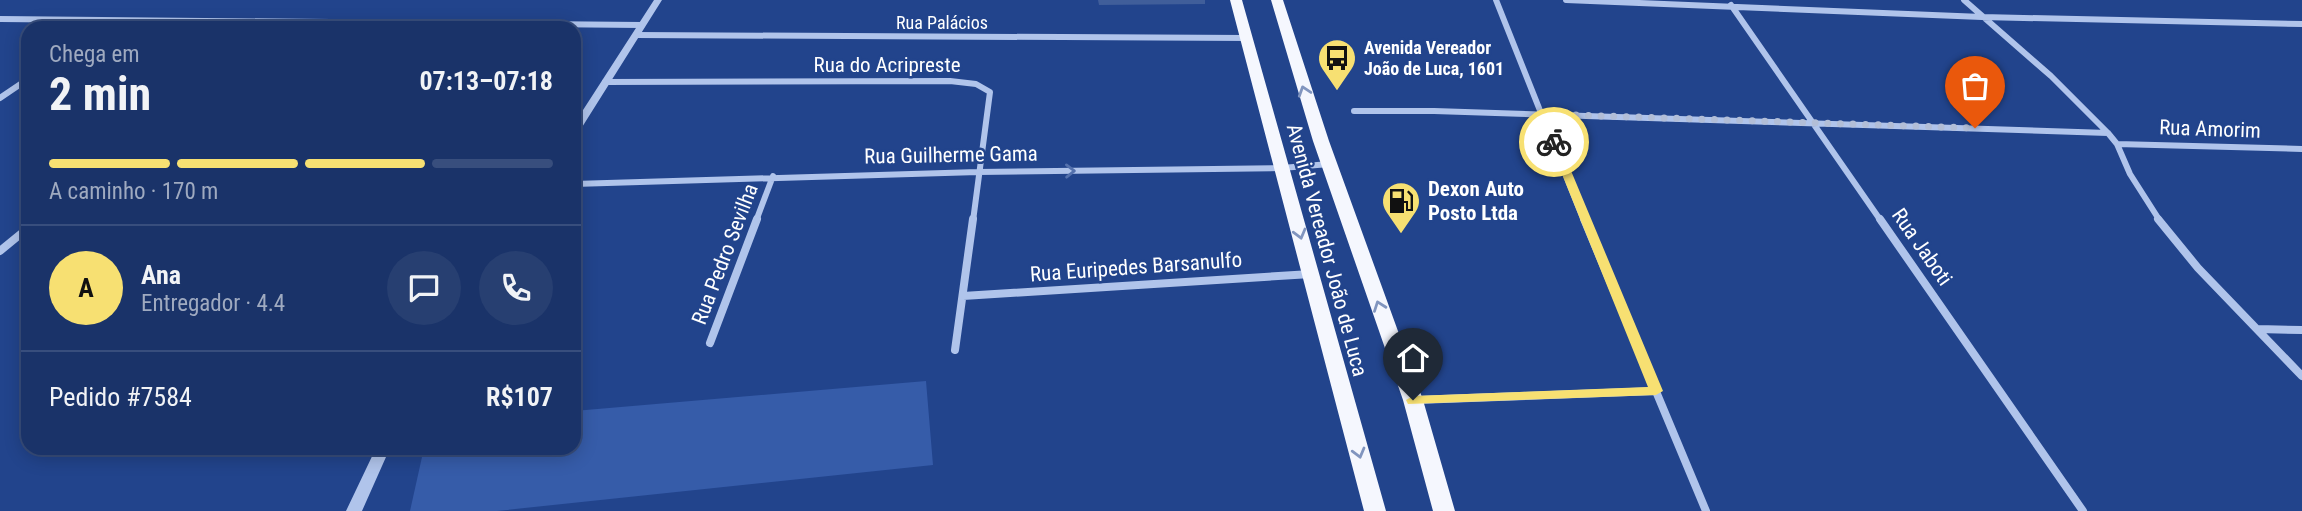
<!DOCTYPE html>
<html lang="pt">
<meta charset="utf-8">
<style>
body{margin:0;font-family:"Roboto Condensed",sans-serif;background:#273f71;color:#f1f3f6;height:100vh;display:flex;flex-direction:column;font-size:26px;white-space:nowrap}
*{box-sizing:border-box;margin:0}
p{font-size:23px;color:#9faac0}
.icon{flex:none;width:38px;height:38px;fill:none;stroke:currentColor;stroke-width:2;stroke-linecap:round;stroke-linejoin:round}
.map{position:relative;flex:1;overflow:hidden}
.sheet{position:absolute;left:21px;top:21px;width:560px;height:434px;display:flex;flex-direction:column;background:#1a3369;border-radius:21px;box-shadow:0 4px 18px #0003,0 0 0 2px #384e7d}
.sheet>*{flex:none}
.pin{position:absolute;display:grid;place-items:center;width:60px;height:60px;color:#fff;margin:-72px -30px;border-radius:50% 50% 50% 0;rotate:-45deg;box-shadow:0 0 7px #0007}
.pin .icon{rotate:45deg}
.courier{position:absolute;display:grid;place-items:center;width:70px;height:70px;margin:-35px;border:5px solid #f7e072;border-radius:50%;background:#fff;color:#222;box-shadow:0 2px 9px #0007}
.headline em{font-style:normal;font-weight:700}
.headline div{display:flex;flex-direction:column-reverse}
.headline{display:flex;align-items:center;justify-content:space-between;height:119px;padding:0 28px}
h1{font-size:46px;font-weight:700;line-height:52px}
.bar{display:grid;grid-template-columns:repeat(4,1fr);gap:10px 7px;align-content:center;height:84px;padding:0 28px}
.bar i{height:9px;border-radius:5px;background:#384e7d}
.bar .active{background:#f7e072}
.bar p{grid-column:span 4}
.line{display:flex;align-items:center;gap:18px;padding:0 28px;border-top:2px solid #384e7d}
.line div{flex:1}
.round{display:grid;place-items:center;flex:none;width:74px;height:74px;border-radius:37px;background:#273f71}
.map>svg:first-child{display:block}
.green{fill:#365ca9}
.lines{fill:none;stroke-linecap:round;stroke-linejoin:round}
.minor-far1{stroke:#b0c4eb;stroke-width:6}
.minor{stroke:#b0c4eb;stroke-width:8}
.tertiary{fill:#b0c4eb;fill-rule:evenodd}
.primary{fill:#f5f7fe;fill-rule:evenodd}
.wall{fill:#405e9a}
.oneway{stroke:#8195bf}
.oneway2{stroke:#5471ad}
.route{fill:#f7e072}
.done{stroke:#b2bed7;stroke-width:7;stroke-dasharray:0 12.6}
.labels{text-anchor:middle;stroke-width:5;stroke-linejoin:round;paint-order:stroke}
.far-street-label{font-size:18px;fill:#fff;stroke:#22448c}
.far-poi-label{font-size:18px;font-weight:bold;fill:#fff;stroke:#22448c;text-anchor:start}
.street-label{font-size:21px;fill:#fff;stroke:#22448c}
.poi-label{font-size:21px;font-weight:bold;fill:#fff;stroke:#22448c;text-anchor:start}
</style>
<div class="map">
<svg width="2302" height="511" viewBox="0 0 2302 511">
<rect width="100%" height="100%" fill="#22448c"/>
<!-- green -->
<path class="green" d="M926,381L933,465L497,511H410L424,448H574V411Z"/>
<g class="lines">
<!-- minor-far1 -->
<path class="minor-far1" d="M1496,0L1584,221
M1566,0L1982,17L2302,24
M1964,0L2051,76L2108,133L2117,144L2130,174L2160,221
M1731,5L1881,221
M0,19L642,25
M636,35L1247,38
M605,82L950,81L976,84L990,92L973,221
M0,98L28,79
M1354,111H1434L2108,133
M2117,144L2302,149
M574,184L978,172L1282,168L1329,164
M756,221L773,176"/>
<!-- minor -->
<path class="minor" d="M1584,219L1706,511
M1880,219L2083,511
M2158,219L2198,268L2302,376
M0,251L28,228
M963,296L1311,274
M2258,329L2302,330
M710,343L757,219
M955,350L973,219
M1416,400L1656,391"/>
<!-- tertiary -->
<path class="tertiary" d="M654,0H662L579,132L574,135V124Z
M376,448H390L362,511H346Z"/>
<!-- primary -->
<path class="primary" d="M1230,0H1242L1386,511H1364Z
M1271,0H1283L1329,141L1423,400L1455,511H1433L1403,400L1313,141Z"/>
</g>
<!-- wall -->
<path class="wall" d="M1098,0H1205V4L1099,5Z"/>
<!-- one-way arrows -->
<defs><path id="oneway-chevron" d="M-2-3.5L2.5 0L-2 3.5" fill="none" stroke-width="1.6" stroke-linecap="round" stroke-linejoin="round" transform="scale(1.75)"/></defs>
<g class="oneway">
<use href="#oneway-chevron" transform="translate(1304 91) rotate(-108)"/>
<use href="#oneway-chevron" transform="translate(1300 234) rotate(75)"/>
<use href="#oneway-chevron" transform="translate(1379 306) rotate(-110)"/>
<use href="#oneway-chevron" transform="translate(1359 453) rotate(75)"/>
</g>
<use class="oneway2" href="#oneway-chevron" transform="translate(1070 171) rotate(-1)"/>
<!-- route -->
<path class="route" d="M1550,140L1559,142L1663,391L1656,395L1408,404L1406,400L1413,396L1648,387L1549,142Z"/>
<g class="lines">
<!-- done -->
<path class="done" d="M1554,142L1543,114L1975,128"/>
</g>
<!-- icons -->
<defs>
<symbol id="bus-pin" viewBox="-11 -11 22 30"><path d="M0 17L-7.5 6A9.5 9.5 0 1 1 7.5 6Z" fill="#f7e072" stroke="#22448c"/><path d="M-5-6H5V4H4V6H2V4H-2V6H-4V4H-5ZM-3.5-4V0h7V-4ZM-3.5 1.2v1.5H-2V1.2ZM2 1.2v1.5H3.5V1.2Z" fill="#111"/></symbol>
<symbol id="fuel-pin" viewBox="-11 -11 22 30"><path d="M0 17L-7.5 6A9.5 9.5 0 1 1 7.5 6Z" fill="#f7e072" stroke="#22448c"/><path d="M-5.5-6h7V0h2V4h1.3V-2.5L3-4.5l.8-.8L6-3V5H2.5V1h-1V6h-7ZM-4.2-4.7v3.2H.2V-4.7Z" fill="#111"/></symbol>
</defs>
<g fill-rule="evenodd">
<use href="#bus-pin" x="1315" y="36" width="44" height="60"/>
<use href="#fuel-pin" x="1379" y="179" width="44" height="60"/>
</g>
<g class="labels">
<!-- far-street labels -->
<g class="far-street-label">
<text x="942" y="29">Rua Palácios</text>
</g>
<!-- far-poi labels -->
<g class="far-poi-label">
<text x="1364" y="54">Avenida Vereador<tspan x="1364" dy="21">João de Luca, 1601</tspan></text>
</g>
<!-- street labels -->
<g class="street-label">
<text x="887" y="72">Rua do Acripreste</text>
<text transform="translate(2210 129) rotate(2)" y="7">Rua Amorim</text>
<text transform="translate(951 155) rotate(-1)" y="7">Rua Guilherme Gama</text>
<text transform="translate(1922 247) rotate(55)" y="7">Rua Jaboti</text>
<text transform="translate(1327 250) rotate(75)" y="7">Avenida Vereador João de Luca</text>
<text transform="translate(725 254) rotate(-69)" y="7">Rua Pedro Sevilha</text>
<text transform="translate(1136 267) rotate(-4)" y="7">Rua Euripedes Barsanulfo</text>
</g>
<!-- poi labels -->
<g class="poi-label">
<text x="1428" y="196">Dexon Auto<tspan x="1428" dy="24">Posto Ltda</tspan></text>
</g>
</g>
</svg>
<div class="pin" style="left:1975px;top:128px;background:#ea580c"><svg class="icon" aria-label="bag" viewBox="0 0 24 24"><path d="M5 8h14l-1 12H6zM9 8a3 3 0 0 1 6 0"/></svg></div>
<div class="pin" style="left:1413px;top:400px;background:#1f2937"><svg class="icon" aria-label="home" viewBox="0 0 24 24"><path d="M3 11l9-7 9 7M6 9v11h12V9"/></svg></div>
<div class="courier" style="left:1554px;top:142px"><svg class="icon" aria-label="bike" viewBox="0 0 24 24"><circle cx="6" cy="16" r="4"/><circle cx="18" cy="16" r="4"/><path d="M6 16l4-8h5l3 8M10 8l3 8H6M13 5h3"/></svg></div>
<section class="sheet">
<div class="headline"><div><h1>2 min</h1><p>Chega em</p></div><em>07:13–07:18</em></div>
<div class="bar"><i class="active"></i><i class="active"></i><i class="active"></i><i></i><p>A caminho · 170 m</p></div>
<div class="line" style="height:126px"><b class="round" style="background:#f7e072;color:#111">A</b><div><b>Ana</b><p>Entregador · 4.4</p></div><a class="round"><svg class="icon" aria-label="chat" viewBox="0 0 24 24"><path d="M4 5h16v11H9l-5 4z"/></svg></a><a class="round"><svg class="icon" aria-label="phone" viewBox="0 0 24 24"><path d="M5 4h4l2 5-3 2q2 4 5 5l2-3 5 2v4C11 20 4 13 5 4z"/></svg></a></div>
<div class="line" style="height:91px"><div>Pedido #7584</div><b>R$107</b></div>
</section>
</div>
